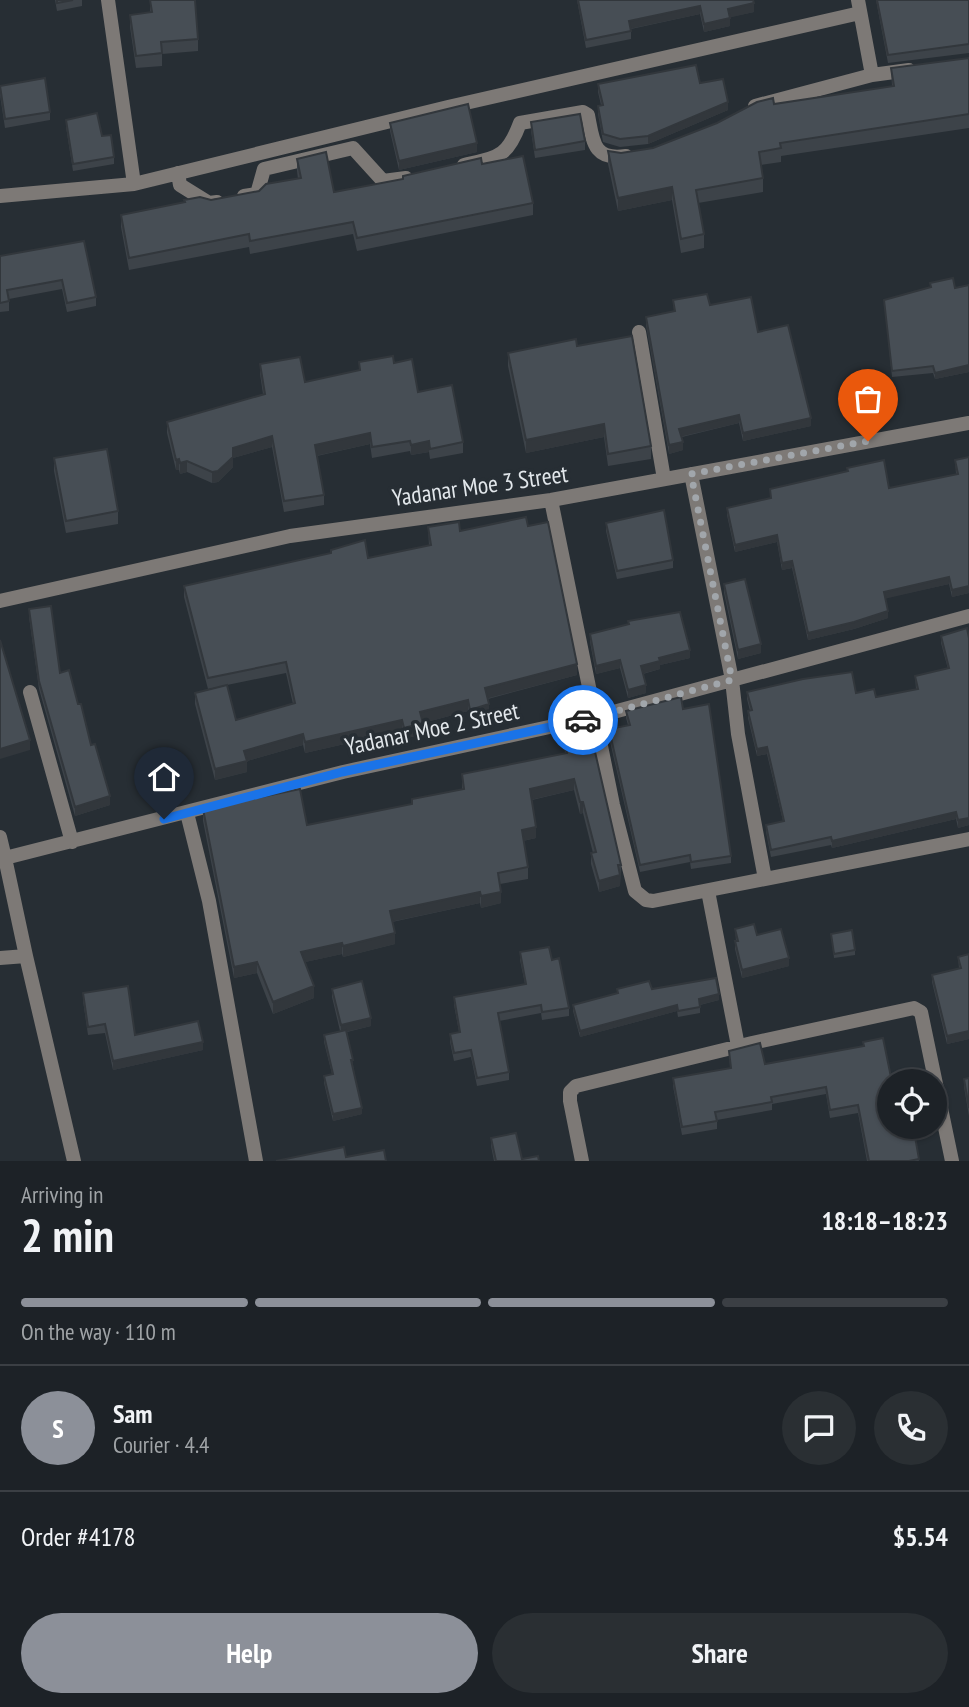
<!DOCTYPE html>
<meta charset="utf-8">
<style>
body{margin:0;font-family:"PT Sans Narrow",sans-serif;background:#2a2f33;color:#f1f3f6;height:100vh;display:flex;flex-direction:column;font-size:26px;white-space:nowrap}
*{box-sizing:border-box;margin:0}
p{font-size:23px;color:#a0a4a7}
.icon{flex:none;width:38px;height:38px;fill:none;stroke:currentColor;stroke-width:2;stroke-linecap:round;stroke-linejoin:round}
.map{position:relative;height:1161px;overflow:hidden}
.sheet{display:flex;flex-direction:column;background:#1d2227;flex:1}
.sheet>*{flex:none}
.controls{position:absolute;left:877px;top:1069px;display:grid;gap:14px}
.controls a{display:grid;place-items:center;width:70px;height:70px;border-radius:50%;background:#1d2227;box-shadow:0 2px 5px #0004,0 0 0 2px #3b3f44;font-size:35px}
.pin{position:absolute;display:grid;place-items:center;width:60px;height:60px;color:#fff;margin:-72px -30px;border-radius:50% 50% 50% 0;rotate:-45deg;box-shadow:0 0 7px #0007}
.pin .icon{rotate:45deg}
.courier{position:absolute;display:grid;place-items:center;width:70px;height:70px;margin:-35px;border:5px solid #1a73e8;border-radius:50%;background:#fff;color:#222;box-shadow:0 2px 9px #0007}
.summary em{font-style:normal;font-weight:700}
.summary div{display:flex;flex-direction:column-reverse}
.summary{display:flex;align-items:center;justify-content:space-between;height:119px;padding:0 21px}
h1{font-size:46px;font-weight:700;line-height:52px}
.bar{display:grid;grid-template-columns:repeat(4,1fr);gap:10px 7px;align-content:center;height:84px;padding:0 21px}
.bar i{height:9px;border-radius:5px;background:#3b3f44}
.bar .selected{background:#8c9099}
.bar p{grid-column:span 4}
.line{display:flex;align-items:center;gap:18px;padding:0 21px;border-top:2px solid #3b3f44}
.line div{flex:1}
.round{display:grid;place-items:center;flex:none;width:74px;height:74px;border-radius:37px;background:#2a2f33}
.primary-button{display:flex;gap:14px;margin-top:auto;padding:14px 21px}
.primary-button a{flex:1;height:80px;border-radius:42px;background:#8c9099;color:#fff;font-size:28px;font-weight:700;line-height:80px;text-align:center}
.primary-button a+a{background:#2a2f33;color:#f1f3f6}
.map>svg:first-child{display:block}
.lines{fill:none;stroke-linecap:round;stroke-linejoin:round}
.street{stroke:#7d7976;stroke-width:14}
.wall{fill:#3d4349;fill-rule:evenodd}
.shaded-wall{fill:#32373c}
.building{fill:#474e55;stroke:#32373c;stroke-width:2}
.done{stroke:#a1a6ab;stroke-width:7;stroke-dasharray:0 12.6}
.route{stroke:#1a73e8;stroke-width:9}
.labels{text-anchor:middle;stroke-width:7;stroke-linejoin:round;paint-order:stroke}
.street-label{font-size:24px;fill:#e2e7eb;stroke:#272e34}
</style>
<div class="map">
<svg width="969" height="1161" viewBox="0 0 969 1161">
<rect width="100%" height="100%" fill="#272e34"/>
<g class="lines">
<!-- street -->
<path class="street" d="M108,0L134,184
M858,0L872,75L909,70
M755,106L872,75
M464,165C498,157 507,158 520,123L583,112L588,115C593,141 593,161 626,156
M178,173L180,185L209,203L217,202
M0,196L134,184L448,107L860,13
M244,196L257,194L264,169L353,148L383,181L406,178
M639,332L664,479
M691,474L732,680L738,734L765,879
M551,500L613,805L635,891L646,900L653,901L969,839
M0,601L290,536L551,500L969,423
M30,692L72,842
M187,813L209,901L256,1161
M0,837L5,858L343,772L595,717L969,616
M5,858L26,956L74,1161
M708,891L738,1046
M0,958L26,956
M582,1161L570,1101V1092L576,1086L752,1043L914,1008L921,1012L952,1161"/>
</g>
<!-- wall -->
<path class="wall" d="M55,0H82V6L57,11Z
M150,0L198,39V51L162,54V66L136,68L130,27V15L150,13Z
M577,0H753L754,12L730,17V26L704,32L700,14L631,29V39L586,48Z
M876,0H969V53L888,63Z
M969,58V128L781,156V162L761,165L763,178V192L698,203L704,234V248L681,253L672,200L618,211L608,164V151L621,153L653,148L774,104L892,86L891,68Z
M700,83L728,110L648,144L620,147L603,142L598,114V106L601,105L598,92V84Z
M0,86L50,112V120L5,128L0,95Z
M66,120L102,136L114,157V164L73,171L66,127Z
M531,122L585,141V150L535,158L531,131Z
M390,123L477,152L399,170L390,131Z
M297,159L334,192L482,164L533,203V215L357,251L353,234L250,254L249,247L129,270L121,227V215L259,191L298,179L297,171Z
M84,241L96,297V306L67,312L62,289L9,299V311L0,312V256Z
M930,283L955,288L969,285V372L935,379L933,373L892,377L884,300L930,288Z
M673,300L710,305L758,332L811,426L743,441L739,423L682,437L683,450L669,454L646,325V317L674,311Z
M577,346L651,446V459L608,466L604,437L526,453L508,366V353Z
M359,362L394,363L418,392L463,442V453L430,459L429,452L411,455L410,451L372,458L370,444L317,456L324,495V505L284,512L272,447L233,458V467L218,482L212,483L187,472L180,474L179,470H176L167,433V422L263,394L260,374V364L305,382L359,371Z
M969,457V593L952,597L949,584L885,598L888,618L854,629L808,640L792,568L782,570L777,542L735,552L727,515V508L770,498V489L847,472V468L889,488L956,474L955,460Z
M54,458L118,511V524L66,533L54,471Z
M606,523L673,560V568L617,579L606,531Z
M528,526L577,675L488,699L489,715L470,721L468,711L423,723V734L404,739L402,731L305,753L303,745L247,761V772L215,780L195,704V693L217,687L208,689L184,597V586L331,553V550L368,558L429,546L428,527L460,531ZM286,673L293,704L236,720L227,685Z
M724,584L761,653L738,659L724,593Z
M29,609L60,673L78,704L110,805L75,816L39,689L29,617Z
M628,621L690,658L660,665V669L643,674L646,693L628,698L620,668L596,674L590,642V634L628,624Z
M941,636L969,638V825L958,828L956,819L832,848L831,845L771,857L766,832V825L783,821L767,754L757,756L748,718V711H750L747,699V692L856,693L876,697L916,689L915,676L948,669L941,643Z
M683,709L731,856V863L691,869L690,862L640,872L609,737V729L628,725L626,718V711Z
M563,736L621,865L620,886L599,892L591,864V853H593L583,813L580,814L574,790L532,800L536,838L523,841L528,867V879L500,884L501,903L481,908L480,903L392,922L395,944L343,957L342,954L305,962L314,998L273,1014L257,973L234,978L203,821V809L307,825L412,805V799L462,790V774L565,753Z
M735,929L789,966L742,978L735,949V941H736Z
M831,934L855,950V955L834,958Z
M520,952L552,960L569,1008V1016L542,1020L541,1013L499,1021L509,1072V1080L477,1086L471,1057L454,1061L450,1042V1034L459,1032L454,1005V997L525,984L520,960Z
M969,954V1039L947,1044L932,982V975L959,968L958,957Z
M332,989L371,1026L347,1032L362,1114L333,1121L324,1083V1076L332,1074L324,1042V1035L340,1031L332,997Z
M617,989H652L719,1000L700,1005V1013L678,1017L677,1011L580,1037L573,1011V1005L617,993Z
M83,993L135,1035L203,1050L113,1070L105,1033L88,1035L83,1001Z
M863,1042L892,1082L919,1161H867L858,1113L830,1118L826,1094L772,1104V1110L717,1120V1129L682,1135L673,1086V1078L730,1068L729,1051L765,1064L863,1046Z
M969,1078V1116L964,1087V1079Z
M491,1138L522,1159L539,1161H494L491,1146Z"/>
<!-- shaded-wall -->
<path class="shaded-wall" d="M754,3V12L728,18V9Z
M700,6V14L629,29V21Z
M730,18V26L704,32V24Z
M728,102V110L648,144V136Z
M477,143V152L399,170V161Z
M672,187V200L618,211V198Z
M969,365V372L935,379V373Z
M739,415V423L679,437V429Z
M811,418V426L743,441V433Z
M604,424V437L526,453V440Z
M370,433V444L315,456V445Z
M272,436V447L233,458V467L218,482L212,483V472L233,448Z
M429,441V452L411,455V445Z
M683,442V450L669,454V445Z
M179,459V470H176V460Z
M187,461V472L180,474V463Z
M777,535V542L735,552V545Z
M792,561V568L782,570V563Z
M949,577V584L884,599V592Z
M969,586V593L952,597V590Z
M888,611V618L854,629L808,640V633Z
M761,644V653L738,659V650Z
M690,650V658L660,665V669L641,674V666L659,658Z
M620,660V668L596,674V666Z
M577,664V675L485,699V688Z
M646,685V693L628,698V690Z
M468,700V711L423,723V734L404,739V728L420,712Z
M489,704V715L470,721V710Z
M402,720V731L305,753V742Z
M303,734V745L247,761V772L215,780V769L244,751Z
M30,740V750L0,759V749Z
M767,747V754L757,756V749Z
M574,779V790L530,800V789Z
M110,796V805L75,816V807Z
M580,802H583V813L580,814Z
M956,812V819L832,848V841Z
M969,818V825L958,828V820Z
M536,827V838L522,841V830Z
M620,875V886L599,892V881Z
M480,892V903L390,922V911Z
M501,892V903L481,908V896Z
M395,933V944L343,957V946Z
M342,943V954L301,963V952Z
M789,958V966L742,978V970Z
M257,962V973L234,978V967Z
M314,986V998L273,1014V1002Z
M719,994V1000L699,1005V999Z
M677,1005V1011L580,1037V1031Z
M371,1018V1026L341,1033V1025Z
M969,1031V1039L947,1044V1036Z
M203,1042V1050L113,1070V1061Z
M362,1108V1114L333,1121V1114Z"/>
<!-- building -->
<path class="building" d="M57,0H73L57,3Z
M150,0H195L198,39L161,42L162,53L136,56L130,15L152,12Z
M578,0H753L754,3L728,9L730,18L704,24L700,6L629,21L631,31L586,40Z
M877,0H969V44L888,55Z
M969,58V114L780,143L781,148L759,152L763,178L696,190L704,234L681,239L672,187L618,198L608,151L621,153L653,148L717,123L757,102L773,98L774,104L894,86L891,68Z
M696,65L700,83L723,79L728,102L648,136L620,139L603,134L598,106L603,105L598,84Z
M45,78L50,112L5,119L0,86Z
M468,104L477,143L399,161L390,123Z
M97,113L102,136L111,135L114,157L73,164L66,120Z
M580,114L585,141L535,150L531,122Z
M326,152L334,192L403,179V176L481,158L482,164L523,156L533,203L357,238L353,222L250,241L249,234L129,258L121,215L185,202L184,200L200,197L211,200L259,191L266,184L301,178L297,159Z
M84,241L96,297L67,303L62,280L7,290L9,301L0,303V256Z
M953,278L955,288L969,285V365L935,373L933,366L892,371L884,300L931,287L930,283Z
M707,294L710,305L751,297L758,332L788,325L811,418L743,433L739,415L679,429L683,442L669,445L646,317L675,311L673,300Z
M632,336L651,446L608,454L604,424L526,440L508,353L576,339L577,346Z
M393,356L394,363L412,359L418,392L452,385L463,442L430,449L429,441L411,445L410,441L372,447L370,433L315,445L324,495L284,501L272,436L233,448V457L218,471L212,472L187,461L180,463L179,459L176,460L167,422L265,394L260,364L300,357L305,382L360,370L359,362Z
M107,449L118,511L66,521L54,458Z
M969,457V586L952,590L949,577L884,592L888,611L854,622L808,633L792,561L782,563L777,535L735,545L727,508L771,498L770,489L848,471L847,468L884,460L889,488L958,474L955,460Z
M664,510L673,560L617,571L606,523Z
M526,517L528,526L548,522L577,664L485,688L489,704L470,710L468,700L420,712L423,723L404,728L402,720L305,742L303,734L244,751L247,761L215,769L195,693L227,685L236,720L295,703L286,662L208,678L184,586L331,553V550L365,540L368,558L431,545L428,527L459,522L460,531Z
M745,579L761,644L738,650L724,584Z
M51,606L60,673L69,670L78,704H81L91,745L95,744L110,796L75,807L39,681L29,609Z
M680,612L690,650L659,658L660,661L641,666L646,685L628,690L620,660L596,666L590,634L629,624L628,621Z
M967,628L969,638V818L958,820L956,812L832,841L831,837L771,850L766,825L784,821L767,747L757,749L748,711L752,710L747,692L803,679L852,672L856,693L874,689L876,697L918,689L915,676L949,668L941,636Z
M0,640L30,740L0,749Z
M681,697L683,709L709,704L731,856L691,862L690,855L640,865L609,729L630,725L626,711Z
M590,730L621,865H618L620,875L599,881L591,853L596,852L583,802H580L574,779L530,789L536,827L522,830L528,867L498,873L501,892L481,896L480,892L390,911L395,933L343,946L342,943L301,952L314,986L273,1002L257,962L234,967L203,809L300,789L307,825L412,804V799L464,789L462,774L567,753L563,736Z
M754,924L757,935L781,929L789,958L742,970L735,941H738L735,929Z
M852,930L855,950L834,954L831,934Z
M549,947L552,960L559,958L569,1008L542,1012L541,1005L498,1013L509,1072L477,1078L471,1050L454,1053L450,1034L460,1032L454,997L526,984L520,952Z
M969,954V1031L947,1036L932,975L961,968L958,957Z
M716,978L719,994L699,999L700,1007L678,1011L677,1005L580,1031L573,1005L618,993L617,989L649,981L652,989Z
M362,981L371,1018L341,1025L332,989Z
M128,986L135,1035L198,1021L203,1042L113,1061L105,1024L88,1027L83,993Z
M346,1030L353,1060H351L362,1108L333,1114L324,1076L333,1074L324,1035Z
M883,1038L892,1082H889V1127H910L911,1131H914L919,1159L909,1161H869L858,1105L830,1110L826,1087L771,1097L772,1102L715,1112L717,1121L682,1127L673,1078L731,1068L729,1051L760,1043L765,1064L864,1046L863,1042Z
M969,1078V1108L964,1079Z
M516,1133L522,1159L538,1156L539,1161H496L491,1138Z
M344,1147L346,1157L384,1150L386,1161H276Z"/>
<g class="lines">
<!-- done -->
<path class="done" d="M583,720L732,680L691,474L868,441"/>
<!-- route -->
<path class="route" d="M164,819L342,772L583,720"/>
</g>
<g class="labels">
<!-- street labels -->
<g class="street-label">
<text transform="translate(480 486) rotate(-8)" y="8">Yadanar Moe 3 Street</text>
<text transform="translate(432 729) rotate(-12)" y="8">Yadanar Moe 2 Street</text>
</g>
</g>
</svg>
<div class="controls">
<a><svg class="icon" aria-label="locate" viewBox="0 0 24 24"><circle cx="12" cy="12" r="6"/><path d="M12 2v4M12 18v4M2 12h4M18 12h4"/></svg></a>
</div>
<div class="pin" style="left:868px;top:441px;background:#ea580c"><svg class="icon" aria-label="bag" viewBox="0 0 24 24"><path d="M5 8h14l-1 12H6zM9 8a3 3 0 0 1 6 0"/></svg></div>
<div class="pin" style="left:164px;top:819px;background:#1f2937"><svg class="icon" aria-label="home" viewBox="0 0 24 24"><path d="M3 11l9-7 9 7M6 9v11h12V9"/></svg></div>
<div class="courier" style="left:583px;top:720px"><svg class="icon" aria-label="car" viewBox="0 0 24 24"><path d="M5 17H2v-5l4-1 3-4h7l3 4 3 1v5h-3M9 17h6M6 11h13"/><circle cx="7" cy="17" r="2"/><circle cx="17" cy="17" r="2"/></svg></div>
</div>
<section class="sheet">
<div class="summary"><div><h1>2 min</h1><p>Arriving in</p></div><em>18:18–18:23</em></div>
<div class="bar"><i class="selected"></i><i class="selected"></i><i class="selected"></i><i></i><p>On the way · 110 m</p></div>
<div class="line" style="height:126px"><b class="round" style="background:#8c9099;color:#fff">S</b><div><b>Sam</b><p>Courier · 4.4</p></div><a class="round"><svg class="icon" aria-label="chat" viewBox="0 0 24 24"><path d="M4 5h16v11H9l-5 4z"/></svg></a><a class="round"><svg class="icon" aria-label="phone" viewBox="0 0 24 24"><path d="M5 4h4l2 5-3 2q2 4 5 5l2-3 5 2v4C11 20 4 13 5 4z"/></svg></a></div>
<div class="line" style="height:91px"><div>Order #4178</div><b>$5.54</b></div>
<div class="primary-button"><a>Help</a><a>Share</a></div>
</section>
